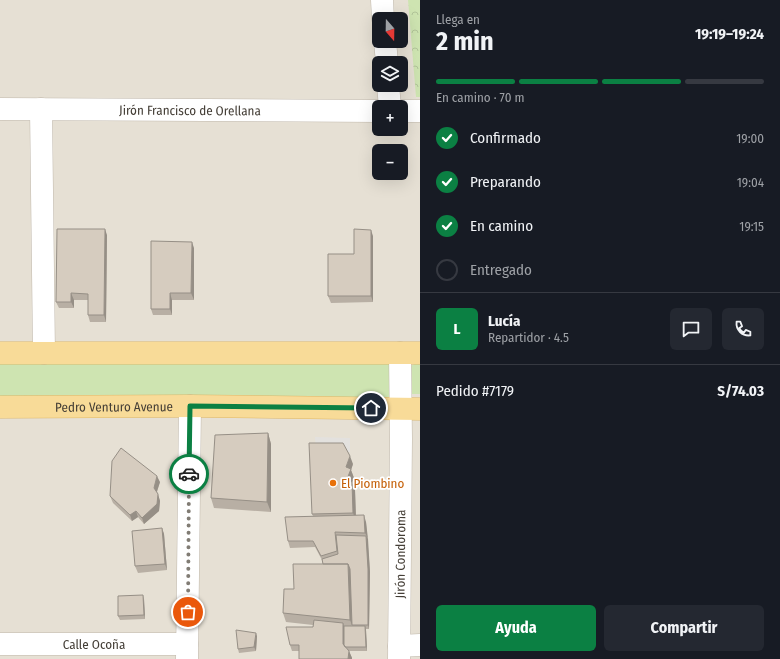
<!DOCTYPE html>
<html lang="es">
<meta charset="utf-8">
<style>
body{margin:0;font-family:"Fira Sans Condensed",sans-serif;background:#242831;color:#f1f3f6;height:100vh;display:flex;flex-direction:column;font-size:15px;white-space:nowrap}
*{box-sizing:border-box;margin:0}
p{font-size:13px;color:#9ea1a6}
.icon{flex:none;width:22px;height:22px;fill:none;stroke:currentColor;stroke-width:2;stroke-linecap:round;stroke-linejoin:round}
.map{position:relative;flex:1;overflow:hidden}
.panel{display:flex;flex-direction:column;background:#171b24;width:360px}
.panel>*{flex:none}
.needle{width:26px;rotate:160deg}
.fabs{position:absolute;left:372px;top:12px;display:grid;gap:8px}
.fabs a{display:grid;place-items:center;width:36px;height:36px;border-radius:6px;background:#171b24;box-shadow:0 4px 16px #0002;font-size:20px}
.pin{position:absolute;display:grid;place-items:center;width:34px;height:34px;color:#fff;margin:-17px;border:2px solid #fff;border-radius:50%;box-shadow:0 1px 4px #0007}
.courier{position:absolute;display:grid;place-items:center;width:40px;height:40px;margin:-20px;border:3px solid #0b8043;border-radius:50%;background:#fff;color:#222;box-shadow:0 1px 5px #0007}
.summary em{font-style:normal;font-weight:700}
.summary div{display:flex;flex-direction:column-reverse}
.summary{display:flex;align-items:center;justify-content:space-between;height:68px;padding:0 16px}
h1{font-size:26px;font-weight:700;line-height:30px}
.bar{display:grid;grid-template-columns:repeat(4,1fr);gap:6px 4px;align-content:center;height:48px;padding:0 16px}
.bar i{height:5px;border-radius:3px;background:#363941}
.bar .on{background:#0b8043}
.bar p{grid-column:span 4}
.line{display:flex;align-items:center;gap:10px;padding:0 16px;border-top:1px solid #363941}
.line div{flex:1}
.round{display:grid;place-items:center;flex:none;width:42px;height:42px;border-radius:6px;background:#242831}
ol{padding:0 16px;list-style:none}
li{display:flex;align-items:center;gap:12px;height:44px}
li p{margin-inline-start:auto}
li .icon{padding:4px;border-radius:50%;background:#0b8043;color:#fff;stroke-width:4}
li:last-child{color:#9ea1a6}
li i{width:22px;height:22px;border:2px solid #363941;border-radius:50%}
.cta{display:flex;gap:8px;margin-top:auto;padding:8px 16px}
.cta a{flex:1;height:46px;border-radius:6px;background:#0b8043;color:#fff;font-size:16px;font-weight:700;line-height:46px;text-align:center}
.cta a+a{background:#242831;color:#f1f3f6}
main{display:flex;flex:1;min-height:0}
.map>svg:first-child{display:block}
.residential{fill:#e6e0d4;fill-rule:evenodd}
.grass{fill:#cee4b1}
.park{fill:url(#park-crowns)}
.parking{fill:#e3e1de}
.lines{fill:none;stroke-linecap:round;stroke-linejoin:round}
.minor-casing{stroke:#c0b8ac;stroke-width:23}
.major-casing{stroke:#ddb769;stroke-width:23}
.minor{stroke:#fff;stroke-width:22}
.major{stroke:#f8db98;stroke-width:22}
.wall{fill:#b8afa4}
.shaded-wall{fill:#968f86}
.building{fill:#d6ccbf;stroke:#968f86}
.done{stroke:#817c74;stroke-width:4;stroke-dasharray:0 7.2}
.route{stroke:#0b8043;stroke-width:5}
.food-dot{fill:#e8710a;stroke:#fff;stroke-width:1.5}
.labels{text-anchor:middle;stroke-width:3.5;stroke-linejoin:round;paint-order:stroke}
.street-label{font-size:13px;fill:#443e36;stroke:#fff}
.food-label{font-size:13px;fill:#c56008;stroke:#fff;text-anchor:start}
</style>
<main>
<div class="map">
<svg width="420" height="659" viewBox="0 0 420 659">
<defs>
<pattern id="park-crowns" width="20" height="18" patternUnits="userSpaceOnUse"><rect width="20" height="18" fill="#cee4b1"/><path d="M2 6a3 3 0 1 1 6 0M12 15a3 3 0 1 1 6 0" fill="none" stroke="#b2c599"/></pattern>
</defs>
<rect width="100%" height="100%" fill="#f2eee6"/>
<!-- residential -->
<path class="residential" d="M0,0H420V659H0ZM379,19H401V41H379ZM379,63H401V85H379ZM379,107H401V129H379ZM379,151H401V173H379Z"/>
<!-- grass -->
<path class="grass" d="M0,358L392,364L395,393L388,399L0,403Z
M417,363H420V394H410L408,367Z"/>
<!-- park -->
<path class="park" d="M408,0H420V97H416Z"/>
<!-- parking -->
<path class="parking" d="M315,437L350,438V452L316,451Z"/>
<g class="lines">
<defs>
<g id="minor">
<path d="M382,0L383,19"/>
<path d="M385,41L387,63"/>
<path d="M388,85L390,107"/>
<path id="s1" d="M0,109L379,111"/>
<path d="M41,109L44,353"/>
<path d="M401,111H420"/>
<path id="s2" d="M0,644H187"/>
<path d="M399,646L420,645"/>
<path d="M187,659L190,406"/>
<path id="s3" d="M399,659L401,439L400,353"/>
</g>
<g id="major">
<path d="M0,353H420"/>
<path id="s4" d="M0,407L190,406L420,409"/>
</g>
</defs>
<!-- minor casing -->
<use href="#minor" class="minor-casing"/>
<!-- major casing -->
<use href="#major" class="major-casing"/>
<!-- minor -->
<use href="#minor" class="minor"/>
<!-- major -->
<use href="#major" class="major"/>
</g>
<!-- wall -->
<path class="wall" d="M107,235L106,322H90L88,315V300H74V308H59L56,302Z
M373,236V302L331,303L328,296L354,254Z
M194,248V300H172V315H153L151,309Z
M268,433L271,444V512L214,508L211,498Z
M353,464L351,470L354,478L352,483L355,490L356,515L366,522L370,572L369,629H366L367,651H349L352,658V659H299V651H292L290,645L313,627V625L286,622L283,613L294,589L323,564L322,560L315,547L290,548L288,541L313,516L312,514Z
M160,482L157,492L160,501L159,511L144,524L138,517L132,521L113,503L110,496Z
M162,528L164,534L167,570L138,573L135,566Z
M144,599L145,619L120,620L118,616Z
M257,636L256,651L239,653L238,649Z"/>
<!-- shaded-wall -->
<path class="shaded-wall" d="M105,229L107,235L106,322L104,315Z
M371,230L373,236V302L371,296Z
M192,242L194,248V300L191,293Z
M71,293L74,300V308L71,302Z
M170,293L172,300V315L170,309Z
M268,433L271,444V512L267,502Z
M350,456L353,464L351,470L354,478L352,483L355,490L356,521L353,513L347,479L346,467Z
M157,476L160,482L156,494L154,488Z
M158,494L160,501L159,511L144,524L142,518Z
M136,511L138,517L132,521L130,515Z
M364,515L366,522L368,539L365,533Z
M162,528L164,534L167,570L165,564Z
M366,536L368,539L370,572L369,629L368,625Z
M348,564L352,572V625L350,620Z
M143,595L144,599L145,619L144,615Z
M343,623L345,630V647L343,644Z
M365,626L366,630L367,651L366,647Z
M256,633L257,636L256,651L254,647Z
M349,651L352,658V659H348Z"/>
<!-- building -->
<path class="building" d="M57,229H105L104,315H88V294L71,293V302H56Z
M354,229L371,230V296H328V254H354Z
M151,241L192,242L191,293H170V309H151Z
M268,433L267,502L211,498L215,435Z
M309,443H343L350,456L346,467L351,469L347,479L352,482L353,513L312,514Z
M121,448L157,476L154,488L158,494L157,504L142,518L136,511L130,515L110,496L112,461Z
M364,515L365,533L335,532L337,551L321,556L313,541H288L285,517Z
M162,528L165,564L135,566L132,531Z
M336,535L366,536L368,569V625H352L350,569L348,564H323L322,559L338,554Z
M293,564H348L350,620L283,613L284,589H294Z
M143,595L144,615L118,616V596Z
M314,620L343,623V644L349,651L348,659H299V645H290L286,627H313Z
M344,626H365L366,647H345L344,645Z
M236,630L256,633L254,647L238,649Z"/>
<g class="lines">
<!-- done -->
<path class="done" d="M188,612L189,474"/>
<!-- route -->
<path class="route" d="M189,474L190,406L371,408"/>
</g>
<!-- markers -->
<circle class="food-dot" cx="333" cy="483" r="4"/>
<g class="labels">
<!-- street labels -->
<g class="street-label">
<text dy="5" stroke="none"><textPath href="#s1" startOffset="190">Jirón Francisco de Orellana</textPath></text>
<text dy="5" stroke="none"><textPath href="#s4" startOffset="114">Pedro Venturo Avenue</textPath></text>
<text dy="5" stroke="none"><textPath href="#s3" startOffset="105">Jirón Condoroma</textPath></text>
<text dy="5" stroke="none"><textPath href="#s2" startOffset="94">Calle Ocoña</textPath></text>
</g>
<!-- food labels -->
<g class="food-label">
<text x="341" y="488">El Piombino</text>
</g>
</g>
</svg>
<div class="fabs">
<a><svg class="needle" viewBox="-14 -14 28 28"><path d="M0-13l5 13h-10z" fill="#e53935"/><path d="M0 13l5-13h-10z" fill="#9ea1a6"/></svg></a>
<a><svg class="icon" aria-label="layers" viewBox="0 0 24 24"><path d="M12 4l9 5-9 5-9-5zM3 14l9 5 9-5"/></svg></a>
<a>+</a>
<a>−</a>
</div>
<div class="pin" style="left:188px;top:612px;background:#ea580c"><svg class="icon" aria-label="bag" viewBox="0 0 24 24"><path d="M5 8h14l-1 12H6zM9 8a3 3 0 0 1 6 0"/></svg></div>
<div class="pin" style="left:371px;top:408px;background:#1f2937"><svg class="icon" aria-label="home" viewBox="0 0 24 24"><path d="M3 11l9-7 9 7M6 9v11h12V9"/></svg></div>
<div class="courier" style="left:189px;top:474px"><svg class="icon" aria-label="car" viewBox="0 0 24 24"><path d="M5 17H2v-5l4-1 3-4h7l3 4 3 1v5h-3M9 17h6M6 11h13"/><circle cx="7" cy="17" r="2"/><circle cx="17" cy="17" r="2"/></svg></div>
</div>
<section class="panel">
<div class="summary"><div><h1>2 min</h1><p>Llega en</p></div><em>19:19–19:24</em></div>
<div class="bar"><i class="on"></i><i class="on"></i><i class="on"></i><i></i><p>En camino · 70 m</p></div>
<ol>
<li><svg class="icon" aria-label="check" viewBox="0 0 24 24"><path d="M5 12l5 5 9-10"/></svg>Confirmado<p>19:00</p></li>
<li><svg class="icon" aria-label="check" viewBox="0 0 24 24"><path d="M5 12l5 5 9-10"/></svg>Preparando<p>19:04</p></li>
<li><svg class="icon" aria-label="check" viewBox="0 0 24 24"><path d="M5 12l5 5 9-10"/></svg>En camino<p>19:15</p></li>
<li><i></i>Entregado</li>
</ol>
<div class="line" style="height:72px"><b class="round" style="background:#0b8043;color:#fff">L</b><div><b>Lucía</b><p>Repartidor · 4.5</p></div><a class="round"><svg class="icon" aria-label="chat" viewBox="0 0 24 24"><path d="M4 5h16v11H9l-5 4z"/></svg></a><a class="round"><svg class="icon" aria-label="phone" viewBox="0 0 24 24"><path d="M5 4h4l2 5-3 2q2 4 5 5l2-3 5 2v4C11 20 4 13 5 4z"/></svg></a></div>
<div class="line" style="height:52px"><div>Pedido #7179</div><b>S/74.03</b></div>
<div class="cta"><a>Ayuda</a><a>Compartir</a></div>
</section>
</main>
